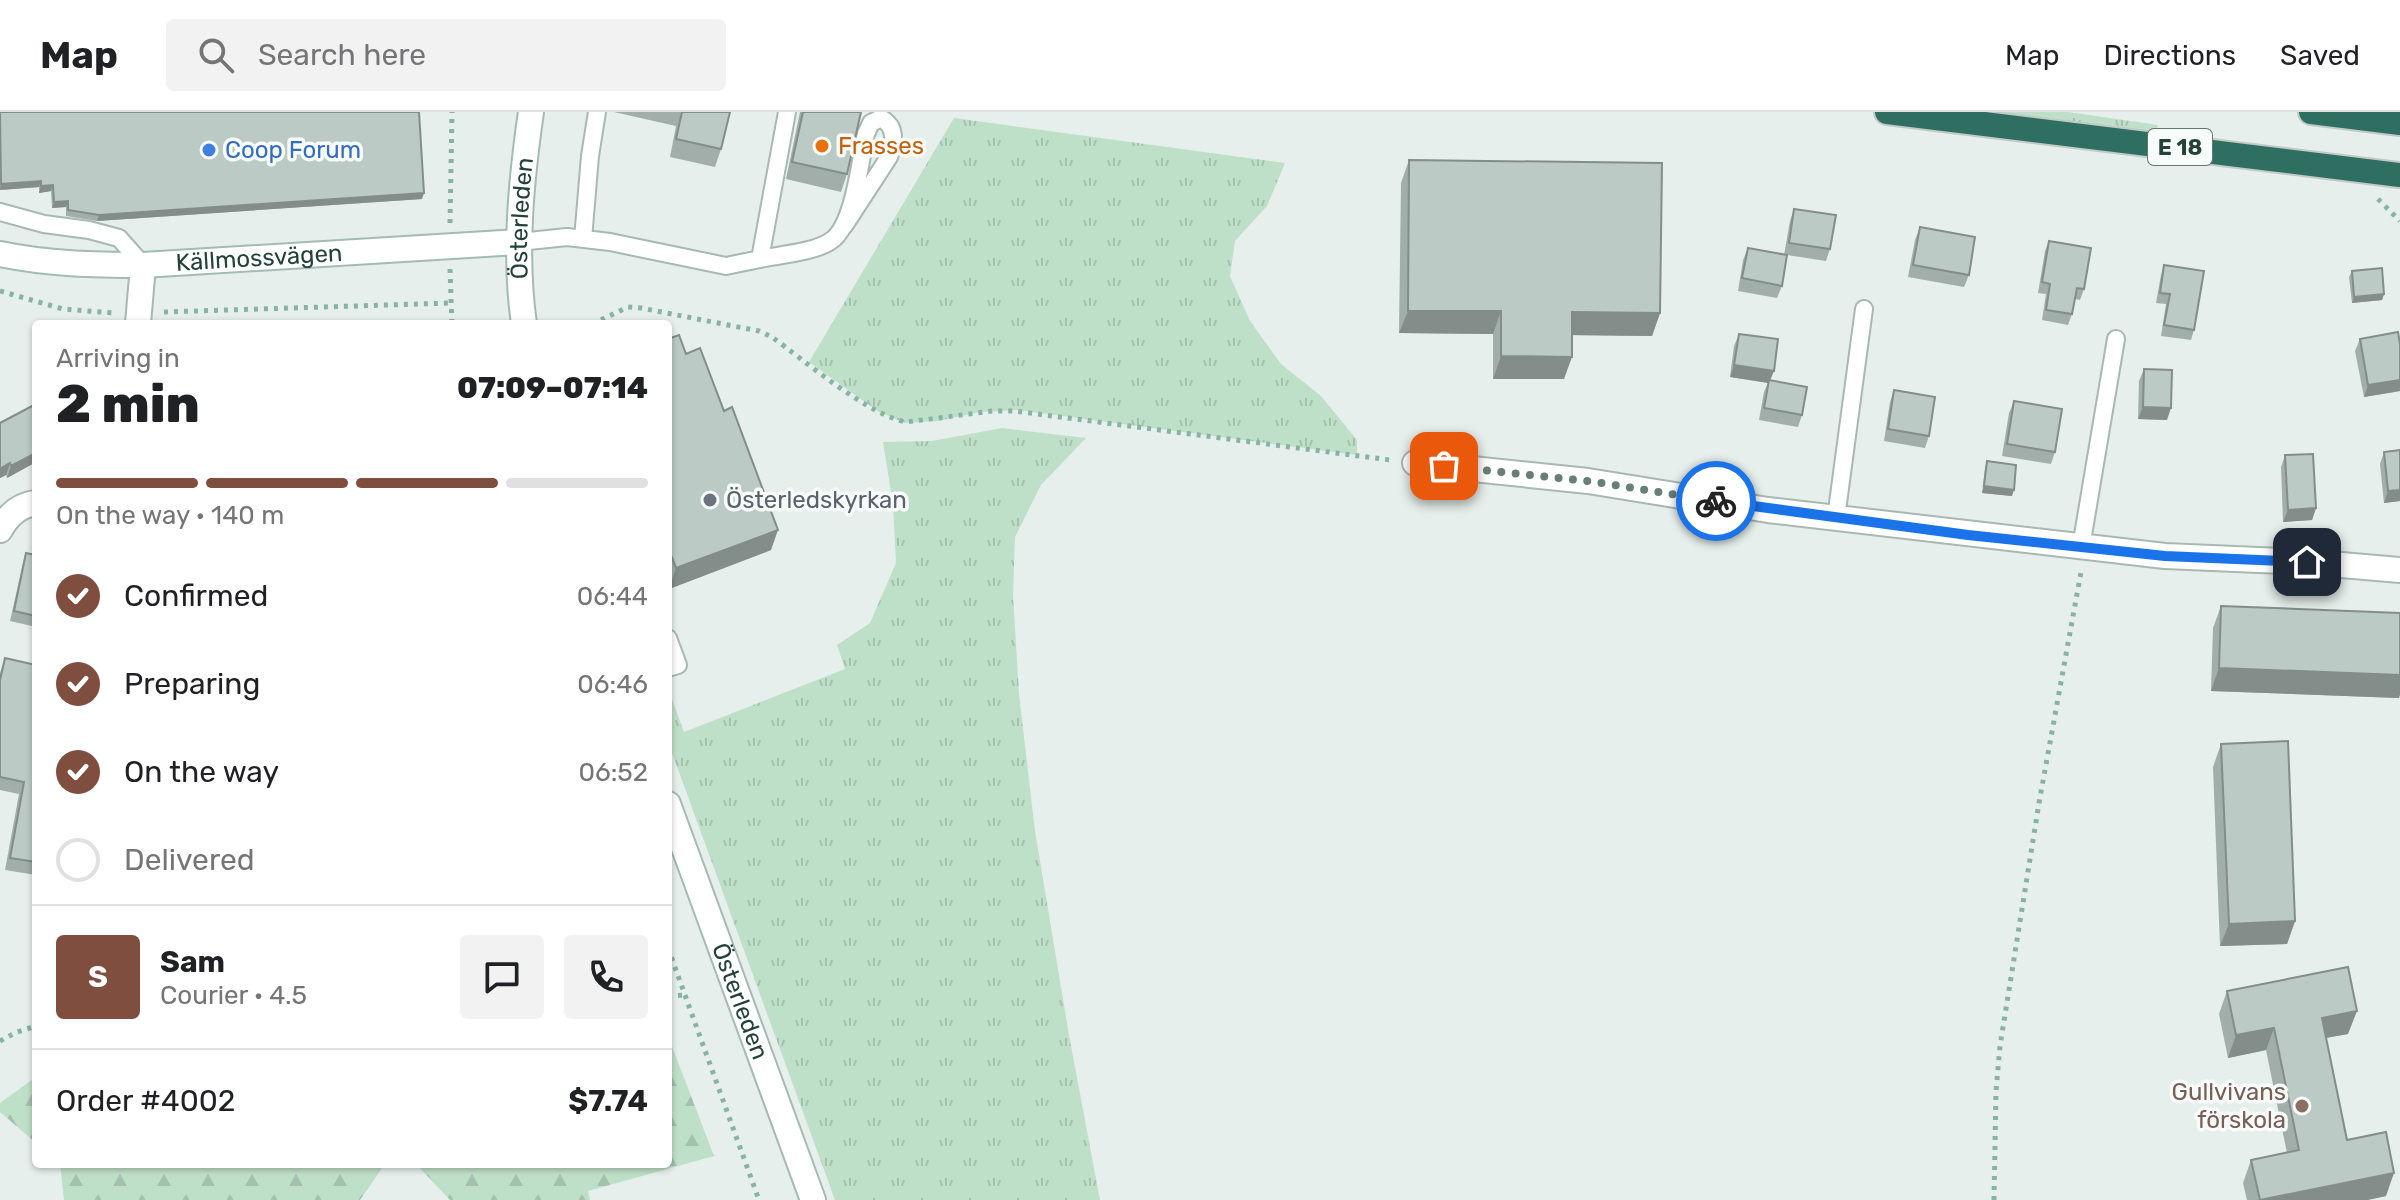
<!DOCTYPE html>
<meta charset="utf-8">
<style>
body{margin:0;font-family:Rubik,sans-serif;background:#f2f2f2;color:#202124;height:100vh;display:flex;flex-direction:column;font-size:30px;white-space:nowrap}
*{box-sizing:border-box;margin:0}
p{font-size:26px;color:#757577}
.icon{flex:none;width:44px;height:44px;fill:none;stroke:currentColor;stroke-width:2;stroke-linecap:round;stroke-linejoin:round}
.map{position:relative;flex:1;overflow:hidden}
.drawer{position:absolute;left:32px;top:208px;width:640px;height:848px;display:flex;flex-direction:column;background:#fff;border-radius:8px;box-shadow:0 2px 6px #0004}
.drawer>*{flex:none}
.pin{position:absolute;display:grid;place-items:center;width:68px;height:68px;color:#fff;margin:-34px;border-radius:16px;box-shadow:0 4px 12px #0006}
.courier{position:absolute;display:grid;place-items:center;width:80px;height:80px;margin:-40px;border:6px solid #1a73e8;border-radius:50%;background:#fff;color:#222;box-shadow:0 2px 10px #0007}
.head em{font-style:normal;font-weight:800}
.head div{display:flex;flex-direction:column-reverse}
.head{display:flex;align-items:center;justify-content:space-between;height:136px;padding:0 24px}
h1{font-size:52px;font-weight:800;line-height:60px}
.bar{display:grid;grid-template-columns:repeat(4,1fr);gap:12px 8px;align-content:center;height:96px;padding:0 24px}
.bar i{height:10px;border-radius:6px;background:#e0e0e0}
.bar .current{background:#7f4e3f}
.bar p{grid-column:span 4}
.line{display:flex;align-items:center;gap:20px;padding:0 24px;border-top:2px solid #e0e0e0}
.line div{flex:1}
.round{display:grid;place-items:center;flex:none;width:84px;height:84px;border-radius:8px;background:#f2f2f2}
ol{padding:0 24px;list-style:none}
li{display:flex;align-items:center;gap:24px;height:88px}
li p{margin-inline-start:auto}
li .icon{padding:8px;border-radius:50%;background:#7f4e3f;color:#fff;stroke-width:4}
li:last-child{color:#757577}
li i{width:44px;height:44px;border:4px solid #e0e0e0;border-radius:50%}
header{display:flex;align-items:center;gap:48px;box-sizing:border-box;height:112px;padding:0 40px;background:#fff;border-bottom:2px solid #e0e0e0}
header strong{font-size:38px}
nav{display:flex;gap:44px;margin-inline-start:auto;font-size:28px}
.search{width:560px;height:72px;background:#f2f2f2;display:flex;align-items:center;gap:20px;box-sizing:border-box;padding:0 28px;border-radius:8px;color:#757577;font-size:30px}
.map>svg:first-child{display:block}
.grass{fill:url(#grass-tufts)}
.forest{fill:url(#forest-firs)}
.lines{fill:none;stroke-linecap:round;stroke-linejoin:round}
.lane-casing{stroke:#a8b8b2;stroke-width:20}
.street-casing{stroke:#a8b8b2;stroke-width:28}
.secondary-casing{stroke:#a4bbb3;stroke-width:28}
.highway-casing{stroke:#c2cac8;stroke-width:28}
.path{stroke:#86b3a5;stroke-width:5;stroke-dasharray:4 6;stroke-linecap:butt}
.lane{stroke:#fff;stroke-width:16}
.street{stroke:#fff;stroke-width:24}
.secondary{stroke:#fff;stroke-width:24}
.highway{stroke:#2f6f62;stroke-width:24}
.wall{fill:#a1aea9}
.shaded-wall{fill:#838d89}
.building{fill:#bbcac4;stroke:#838d89;stroke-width:2}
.done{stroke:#687f78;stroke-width:8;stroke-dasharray:0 14.4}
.route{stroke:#1a73e8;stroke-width:10}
.food-dot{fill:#e8710a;stroke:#f7fbf9;stroke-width:3}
.shop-dot{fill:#3f7fe0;stroke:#f7fbf9;stroke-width:3}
.worship-dot{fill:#6b7280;stroke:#f7fbf9;stroke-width:3}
.education-dot{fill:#8d6e63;stroke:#f7fbf9;stroke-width:3}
.labels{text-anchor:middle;stroke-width:7;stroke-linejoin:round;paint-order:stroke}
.shield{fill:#f7fbf9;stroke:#637a73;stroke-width:2}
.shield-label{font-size:22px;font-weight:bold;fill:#24423a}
.food-label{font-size:24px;fill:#c56008;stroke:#f7fbf9;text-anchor:start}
.shop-label{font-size:24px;fill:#366cbe;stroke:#f7fbf9;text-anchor:start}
.street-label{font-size:24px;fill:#24423a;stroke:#f7fbf9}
.worship-label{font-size:24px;fill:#5b616d;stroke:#f7fbf9;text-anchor:start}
.education-label{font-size:24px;fill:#785e54;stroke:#f7fbf9;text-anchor:end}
</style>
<header>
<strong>Map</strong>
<div class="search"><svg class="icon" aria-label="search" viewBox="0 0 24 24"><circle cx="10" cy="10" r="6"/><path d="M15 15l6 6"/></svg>Search here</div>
<nav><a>Map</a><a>Directions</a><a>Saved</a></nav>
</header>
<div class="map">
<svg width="2400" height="1088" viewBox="0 0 2400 1088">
<defs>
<pattern id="grass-tufts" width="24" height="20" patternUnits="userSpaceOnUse" patternTransform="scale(2)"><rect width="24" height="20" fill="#bfe0c8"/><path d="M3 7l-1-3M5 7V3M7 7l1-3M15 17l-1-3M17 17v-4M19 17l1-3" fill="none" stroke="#a4c1ad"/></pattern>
<pattern id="forest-firs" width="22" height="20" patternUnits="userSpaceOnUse" patternTransform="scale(2)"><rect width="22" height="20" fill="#bfe0c8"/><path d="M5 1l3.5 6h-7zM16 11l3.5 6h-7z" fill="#a4c1ad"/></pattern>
</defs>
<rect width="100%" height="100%" fill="#e6efeb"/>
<!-- grass -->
<path class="grass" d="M1957,0H2068L2158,13L2156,20L2133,22Z
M954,6L1285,51L1267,94L1235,129L1230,164L1250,209L1281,252L1321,284L1357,328V343L1017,298L980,300L938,309L905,311L879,300L809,250Z
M1002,316L1086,326L1041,373L1015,425L1013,483L1019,582L1035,719L1069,923L1100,1088H835L668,630V576L684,620L845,557L837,533L870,511L896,451L893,392L883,330L932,329Z"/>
<!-- forest -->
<path class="forest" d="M668,924L714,1044L588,1079L590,1088H450L416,1052H668Z
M36,965V1031L0,1000V991Z
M60,1052H385L360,1088H64Z"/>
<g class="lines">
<defs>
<path id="lane" d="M0,100L44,112L89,118L119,126L143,153
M583,127L590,44L597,0
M519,130L567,125L610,130L726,154L760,147L787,0
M760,147C779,143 817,140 832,128C854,112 860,49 866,22L871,11L881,6C897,15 894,29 889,45L844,114
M1836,406L1864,197
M2081,435L2116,227
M668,526L678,553L668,556"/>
<path id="street" d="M138,212L143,153
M1415,351L1588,369L1768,398L2165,444L2307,450L2400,458
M0,418C8,403 19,393 36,391"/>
<g id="secondary">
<path id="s1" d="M0,142C48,152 95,153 143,153L519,130"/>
<path id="s2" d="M524,212C514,142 521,69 531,0"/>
<path id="s3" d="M668,692L813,1088"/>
</g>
<path id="highway" d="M1887,0L2400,63
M2311,0L2400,11"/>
</defs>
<!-- lane casing -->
<use href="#lane" class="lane-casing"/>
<!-- street casing -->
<use href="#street" class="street-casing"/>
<!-- secondary casing -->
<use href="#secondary" class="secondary-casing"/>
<!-- highway casing -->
<use href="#highway" class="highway-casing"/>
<!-- path -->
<path class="path" d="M2378,87L2400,109
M450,111L452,0
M450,157L452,212
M0,179L63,197L114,201
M164,200L451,191
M592,212L628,195L641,196L759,219L772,225C805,249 868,303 906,310L993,299H1014L1390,348
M668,836L759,1088
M668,884L685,883
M0,929L17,920L36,914
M1994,1088L1996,979L2000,934L2039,691L2081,460"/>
<!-- lane -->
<use href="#lane" class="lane"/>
<!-- street -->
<use href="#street" class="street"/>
<!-- secondary -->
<use href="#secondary" class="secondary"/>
<!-- highway -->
<use href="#highway" class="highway"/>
</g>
<!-- wall -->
<path class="wall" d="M0,0L422,87L97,109L66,104V95L52,96L51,79L39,81V75L0,78Z
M614,0H730L721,37L715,55L670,45L676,14Z
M800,0H861L847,62L841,80L786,67Z
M1409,48L1660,201L1652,224L1572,223L1564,267H1493V222L1399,221L1401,71Z
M1794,97L1830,137L1826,149L1787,143L1782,174L1777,186L1738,179L1743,148L1748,136L1784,143L1790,109Z
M1920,115L1969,163L1964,175L1908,165L1915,128Z
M2049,129L2084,177L2080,188L2075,187L2072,202L2068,213L2042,208L2046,182L2038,181L2045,139Z
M2164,153L2194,218L2191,228L2161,224L2166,192L2156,191L2161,163Z
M2352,159L2384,182L2382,188L2352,191L2349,165Z
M1739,222L1770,268L1802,303L1798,315L1759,308L1764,280L1768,271L1730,265L1734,234Z
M668,227L686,242L771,438L669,477Z
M2360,227L2400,232V279L2364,285L2355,239Z
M2144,257L2167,308L2138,307L2139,269Z
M36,263V350L7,366L6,363L0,366V311L33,293L32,275Z
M1894,278L1929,324L1925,336L1884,329L1890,290Z
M2014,289L2055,340L2051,352L2002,344L2009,301Z
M2400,338V389L2384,391L2380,352L2384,340Z
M2285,343L2316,396L2312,408L2283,410L2281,355Z
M1987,349L2012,384L1982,381L1985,356Z
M26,441L36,443V515L10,509L23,451Z
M2221,494L2399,586L2211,579L2213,516Z
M5,546L36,553V763L5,758L19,682L0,678V561Z
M2221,632L2295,809L2287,832L2220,834L2213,655Z
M2227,879L2348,922L2326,926L2347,1028L2386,1084L2367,1088H2247L2243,1071L2251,1048L2287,1041L2266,938L2228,946L2219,902Z"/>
<!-- shaded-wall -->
<path class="shaded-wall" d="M41,69L39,75L0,78L1,72Z
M53,73L51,79L39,81L41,74Z
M424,81L422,87L97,109L99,103Z
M68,89L66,95L52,96L54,90Z
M2384,182L2382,188L2352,191L2354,185Z
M1408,199H1501L1493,222L1399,221Z
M1572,200L1660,201L1652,224L1564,223Z
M1501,244L1572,245L1564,267H1493Z
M1734,253L1774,259L1769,271L1730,265Z
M2400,268V279L2364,285L2368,273Z
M2143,295L2171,296L2167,308L2138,307Z
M36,341V350L7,366L11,354Z
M10,351L6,363L0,366V357Z
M1984,374L2014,378L2012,384L1982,381Z
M2400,378V389L2384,391L2388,379Z
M2316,396L2312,408L2283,410L2288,398Z
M778,418L771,438L669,477L676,456Z
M2219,556L2400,563V583L2399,586L2211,579Z
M2295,809L2287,832L2220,834L2229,812Z
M2357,899L2348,922L2313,928L2322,906Z
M2274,916L2266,938L2228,946L2236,923Z
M2394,1061L2386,1084L2367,1088H2263Z"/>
<!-- building -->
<path class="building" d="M0,0H419L424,81L99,103L68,98V89L54,90L53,73L41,74V69L1,72Z
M682,0H730L721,37L676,27Z
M803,0H861L847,62L792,50Z
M1409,48L1662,51L1660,201L1572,200V245L1501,244V199H1408Z
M1794,97L1836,103L1830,137L1789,131Z
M1920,115L1975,125L1969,163L1913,153Z
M2049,129L2091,136L2084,177L2077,176L2072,202L2046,198L2050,172L2042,170Z
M1748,136L1787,143L1782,174L1742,166Z
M2164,153L2204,159L2194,218L2164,213L2170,182L2160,181Z
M2382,156L2384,182L2354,185L2352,159Z
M2398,220L2400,232V268L2368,273L2360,227Z
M1739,222L1778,227L1774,259L1734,253Z
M679,223L686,242L700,236L724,299L732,295L778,418L676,456L668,435V227Z
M2144,257L2172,258L2171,296L2143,295Z
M1769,268L1807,275L1802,303L1764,296Z
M1894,278L1935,285L1929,324L1888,317Z
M2014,289L2062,297L2055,340L2007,332Z
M36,292V341L11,354L10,351L0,357V311Z
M2400,338V378L2388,379L2384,340Z
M2313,342L2316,396L2288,398L2285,343Z
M1987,349L2016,353L2014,378L1984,374Z
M26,441L36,443V504L14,499Z
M2221,494L2400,501V563L2219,556Z
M5,546L36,553V750L10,746L24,670L0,665V568Z
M2288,629L2295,809L2229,812L2221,632Z
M2348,855L2357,899L2322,906L2347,1028L2386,1020L2394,1061L2260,1088L2251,1048L2299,1038L2274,916L2236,923L2227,879Z"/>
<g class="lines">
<!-- done -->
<path class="done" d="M1444,354L1588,369L1716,389"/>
<!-- route -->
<path class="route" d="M1716,389L1968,423L2165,444L2307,450"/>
</g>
<!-- markers -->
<circle class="food-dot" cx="822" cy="34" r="8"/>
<circle class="shop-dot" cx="209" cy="38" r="8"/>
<circle class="worship-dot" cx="710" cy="388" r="8"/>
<circle class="education-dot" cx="2302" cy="994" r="8"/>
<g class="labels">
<!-- shield labels -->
<rect class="shield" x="2148" y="17" width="64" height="36" rx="6"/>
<g class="shield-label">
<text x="2180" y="43">E 18</text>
</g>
<!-- food labels -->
<g class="food-label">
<text x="838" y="42">Frasses</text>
</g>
<!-- shop labels -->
<g class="shop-label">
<text x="225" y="46">Coop Forum</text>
</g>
<!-- street labels -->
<g class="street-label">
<text dy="8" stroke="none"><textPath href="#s2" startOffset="106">Österleden</textPath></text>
<text dy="8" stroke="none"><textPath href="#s1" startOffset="260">Källmossvägen</textPath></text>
<text dy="8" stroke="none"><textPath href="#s3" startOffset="210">Österleden</textPath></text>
</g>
<!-- worship labels -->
<g class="worship-label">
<text x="726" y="396">Österledskyrkan</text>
</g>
<!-- education labels -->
<g class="education-label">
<text x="2286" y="988">Gullvivans<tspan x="2286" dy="28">förskola</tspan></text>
</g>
</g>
</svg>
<div class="pin" style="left:1444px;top:354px;background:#ea580c"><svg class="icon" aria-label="bag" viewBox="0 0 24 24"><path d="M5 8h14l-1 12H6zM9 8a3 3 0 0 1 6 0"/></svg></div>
<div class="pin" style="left:2307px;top:450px;background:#1f2937"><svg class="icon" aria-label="home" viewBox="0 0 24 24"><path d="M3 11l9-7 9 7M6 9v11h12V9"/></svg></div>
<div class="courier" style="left:1716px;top:389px"><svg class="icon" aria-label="bike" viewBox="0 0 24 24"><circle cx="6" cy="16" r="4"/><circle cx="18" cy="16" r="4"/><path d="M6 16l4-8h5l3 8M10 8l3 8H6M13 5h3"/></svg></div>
<section class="drawer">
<div class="head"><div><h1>2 min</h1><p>Arriving in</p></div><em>07:09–07:14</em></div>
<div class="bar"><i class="current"></i><i class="current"></i><i class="current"></i><i></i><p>On the way · 140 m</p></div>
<ol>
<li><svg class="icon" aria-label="check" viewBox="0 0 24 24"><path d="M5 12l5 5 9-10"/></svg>Confirmed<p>06:44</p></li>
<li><svg class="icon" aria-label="check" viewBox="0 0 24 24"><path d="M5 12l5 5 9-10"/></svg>Preparing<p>06:46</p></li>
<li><svg class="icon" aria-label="check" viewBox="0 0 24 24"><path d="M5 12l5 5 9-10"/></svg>On the way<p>06:52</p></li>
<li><i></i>Delivered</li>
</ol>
<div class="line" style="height:144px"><b class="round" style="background:#7f4e3f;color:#fff">S</b><div><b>Sam</b><p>Courier · 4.5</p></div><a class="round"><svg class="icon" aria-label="chat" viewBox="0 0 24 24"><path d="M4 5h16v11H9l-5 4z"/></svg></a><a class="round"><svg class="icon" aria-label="phone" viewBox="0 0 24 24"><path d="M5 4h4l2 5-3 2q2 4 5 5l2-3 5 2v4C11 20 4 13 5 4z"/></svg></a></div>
<div class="line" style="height:104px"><div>Order #4002</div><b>$7.74</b></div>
</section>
</div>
